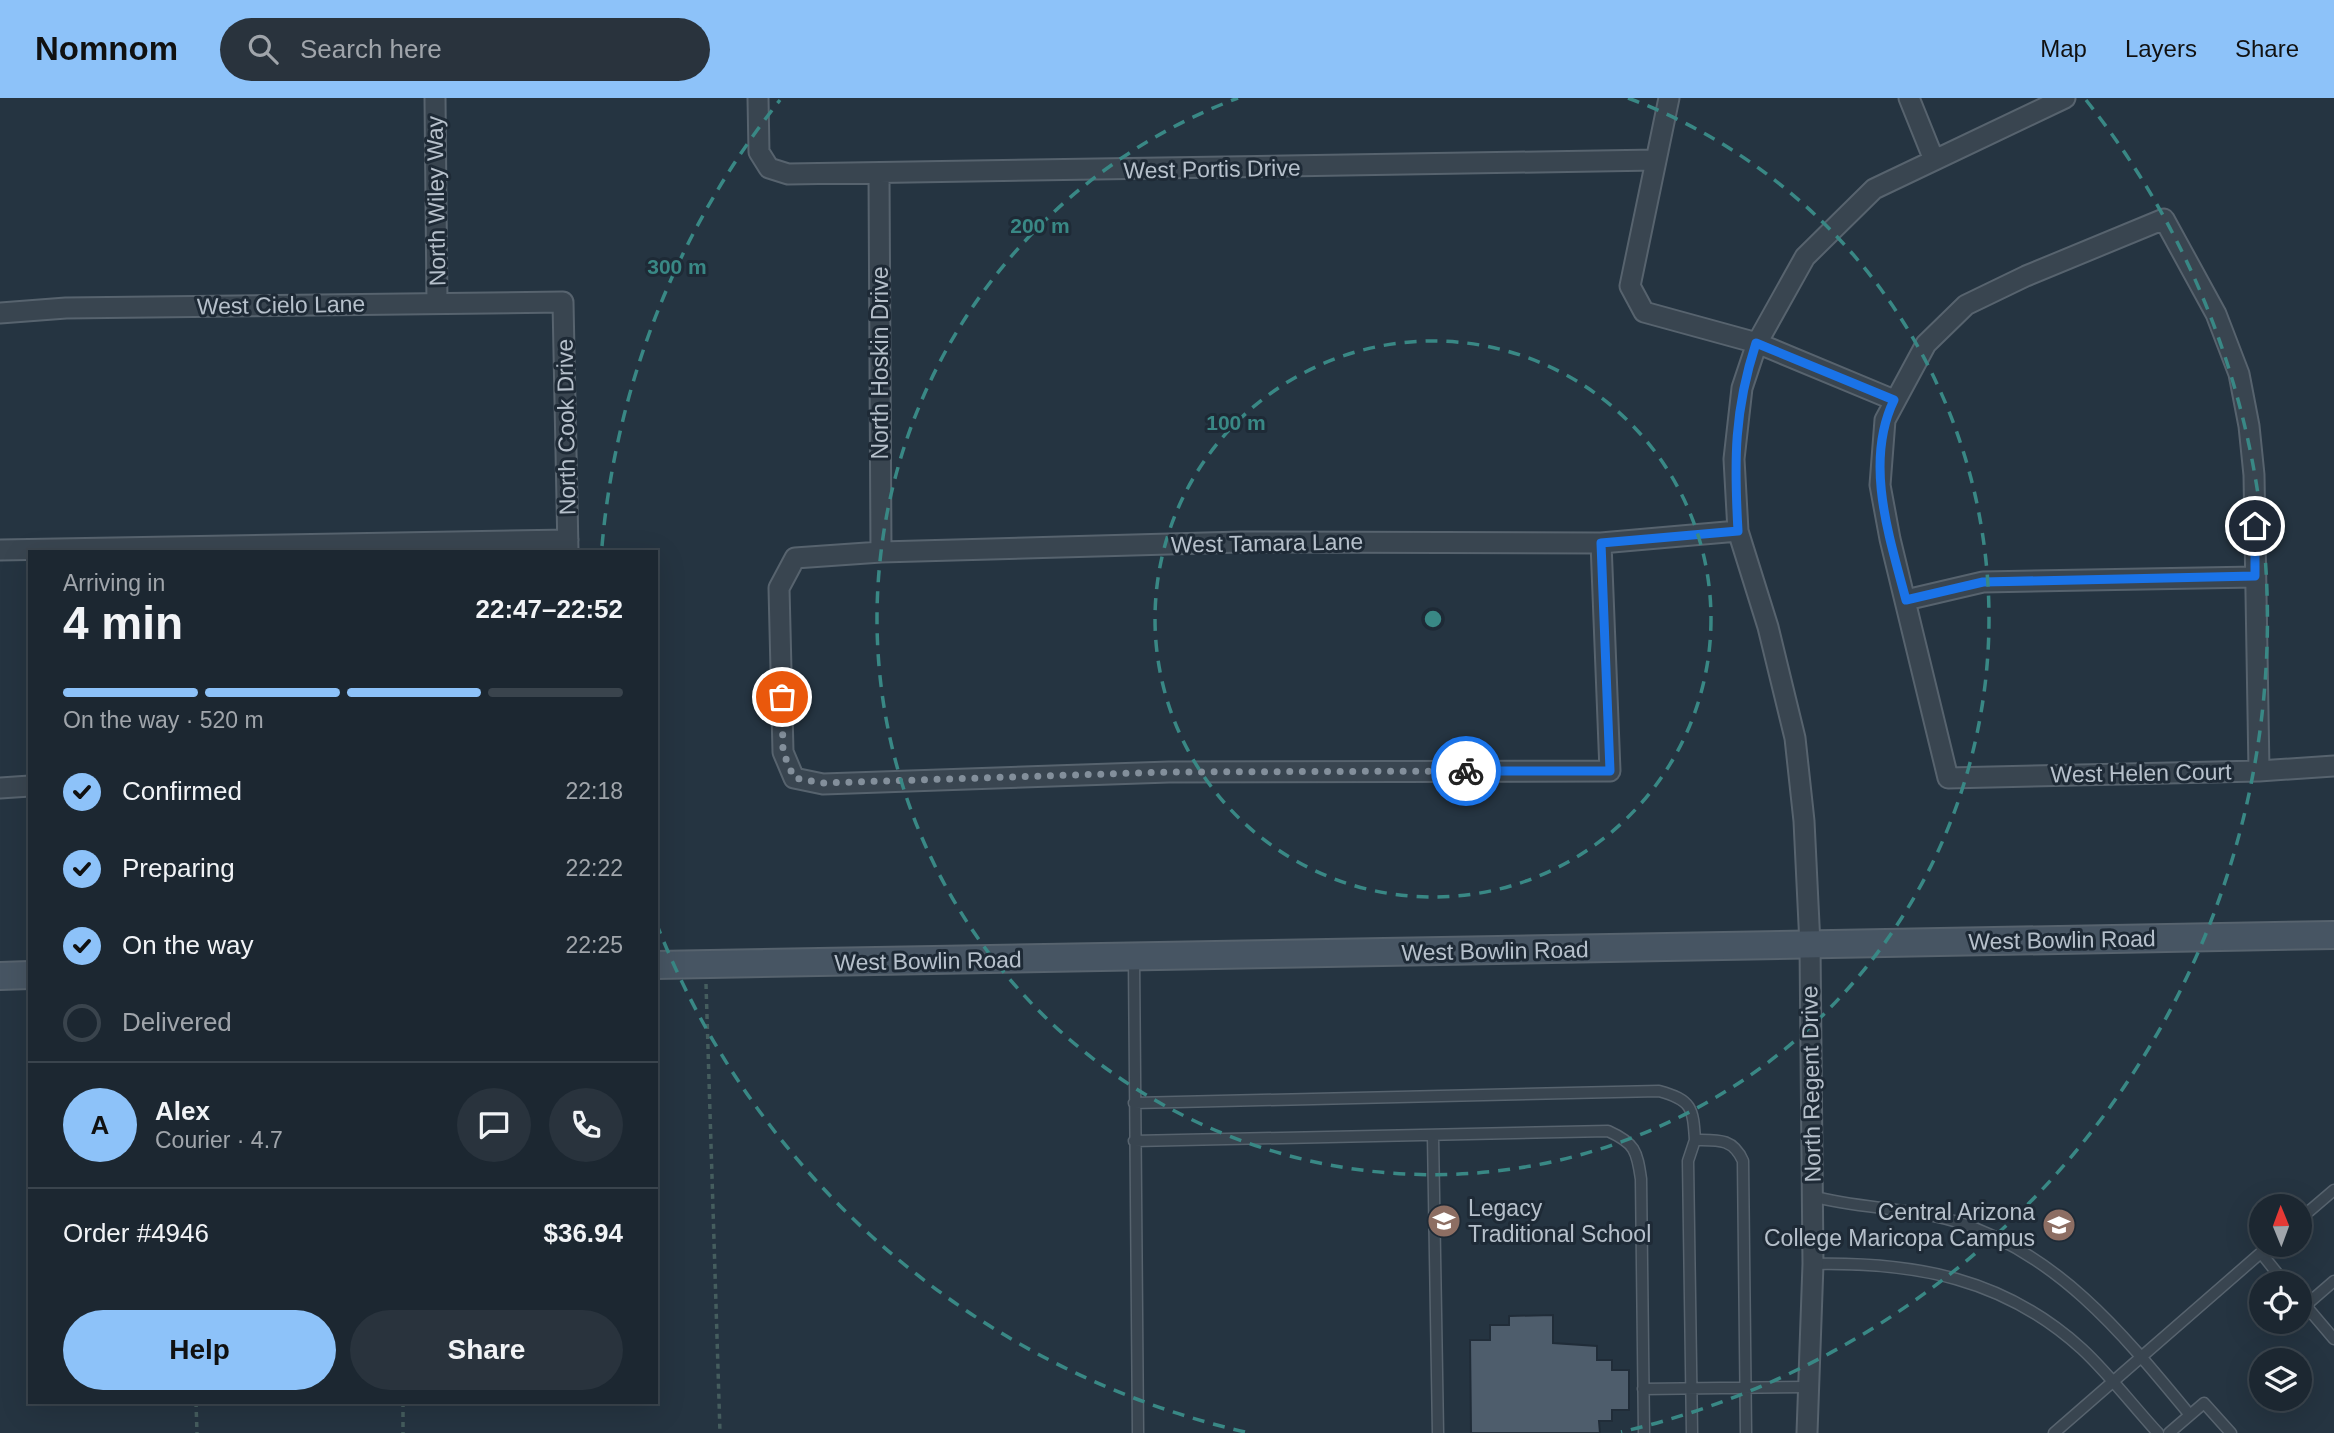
<!DOCTYPE html>
<meta charset="utf-8">
<style>
body{margin:0;font-family:Arial,sans-serif;background:#29333d;color:#f1f3f6;height:100vh;display:flex;flex-direction:column;font-size:26px;white-space:nowrap}
*{box-sizing:border-box;margin:0}
p{font-size:23px;color:#a0a5ab}
.icon{flex:none;width:38px;height:38px;fill:none;stroke:currentColor;stroke-width:2;stroke-linecap:round;stroke-linejoin:round}
.map{position:relative;flex:1;overflow:hidden}
.drawer{position:absolute;left:28px;top:452px;width:630px;height:854px;display:flex;flex-direction:column;background:#1c2731;border-radius:0px;box-shadow:0 7px 28px #0002,0 0 0 2px #3a444d}
.drawer>*{flex:none}
.needle{width:46px;rotate:359deg}
.tools{position:absolute;left:2249px;top:1096px;display:grid;gap:14px}
.tools a{display:grid;place-items:center;width:63px;height:63px;border-radius:50%;background:#1c2731;box-shadow:0 7px 28px #0002,0 0 0 2px #3a444d;font-size:35px}
.pin{position:absolute;display:grid;place-items:center;width:60px;height:60px;color:#fff;margin:-30px;border:4px solid #fff;border-radius:50%;box-shadow:0 2px 7px #0007}
.courier{position:absolute;display:grid;place-items:center;width:70px;height:70px;margin:-35px;border:5px solid #1a73e8;border-radius:50%;background:#fff;color:#222;box-shadow:0 2px 9px #0007}
.summary em{font-style:normal;font-weight:700}
.summary div{display:flex;flex-direction:column-reverse}
.summary{display:flex;align-items:center;justify-content:space-between;height:119px;padding:0 35px}
h1{font-size:46px;font-weight:700;line-height:52px}
.bar{display:grid;grid-template-columns:repeat(4,1fr);gap:10px 7px;align-content:center;height:84px;padding:0 35px}
.bar i{height:9px;border-radius:5px;background:#3a444d}
.bar .active{background:#8dc2f9}
.bar p{grid-column:span 4}
.line{display:flex;align-items:center;gap:18px;padding:0 35px;border-top:2px solid #3a444d}
.line div{flex:1}
.round{display:grid;place-items:center;flex:none;width:74px;height:74px;border-radius:37px;background:#29333d}
ol{padding:0 35px;list-style:none}
li{display:flex;align-items:center;gap:21px;height:77px}
li p{margin-inline-start:auto}
li .icon{padding:7px;border-radius:50%;background:#8dc2f9;color:#111;stroke-width:4}
li:last-child{color:#a0a5ab}
li i{width:38px;height:38px;border:4px solid #3a444d;border-radius:50%}
.action{display:flex;gap:14px;margin-top:auto;padding:14px 35px}
.action a{flex:1;height:80px;border-radius:42px;background:#8dc2f9;color:#111;font-size:28px;font-weight:700;line-height:80px;text-align:center}
.action a+a{background:#29333d;color:#f1f3f6}
header{display:flex;align-items:center;gap:42px;box-sizing:border-box;height:98px;padding:0 35px;background:#8dc2f9;color:#111}
header strong{font-size:33px}
nav{display:flex;gap:38px;margin-inline-start:auto;font-size:24px}
.search{width:490px;height:63px;background:#29333d;display:flex;align-items:center;gap:18px;box-sizing:border-box;padding:0 24px;border-radius:38px;color:#a0a5ab;font-size:26px}
.map>svg:first-child{display:block}
.building{fill:#4e5d6c;stroke:#202c38;stroke-width:2}
.lines{fill:none;stroke-linecap:round;stroke-linejoin:round}
.lane-casing{stroke:#57636e;stroke-width:13}
.street-casing{stroke:#57636e;stroke-width:23}
.secondary-casing{stroke:#57636e;stroke-width:30}
.path{stroke:#455d5e;stroke-width:3.5;stroke-dasharray:5 5;stroke-linecap:butt}
.lane{stroke:#394550;stroke-width:10}
.street{stroke:#394550;stroke-width:19}
.secondary{stroke:#475563;stroke-width:26}
.done{stroke:#838f9b;stroke-width:7;stroke-dasharray:0 12.6}
.route{stroke:#1a73e8;stroke-width:9}
.ring{fill:none;stroke:#398885;stroke-width:3.5;stroke-dasharray:12 9}
.labels{text-anchor:middle;stroke-width:6;stroke-linejoin:round;paint-order:stroke}
.street-label{font-size:23px;fill:#b6c0cb;stroke:#1e2a36}
.poi-label{font-size:23px;fill:#b6c0cb;stroke:#1e2a36;text-anchor:start}
.centre{fill:#398885;stroke:#1e2a36;stroke-width:3.5}
.ring-label{font-size:21px;text-anchor:middle;font-weight:bold;fill:#398885;stroke:#1e2a36;stroke-width:6;stroke-linejoin:round;paint-order:stroke}
</style>
<header>
<strong>Nomnom</strong>
<div class="search"><svg class="icon" aria-label="search" viewBox="0 0 24 24"><circle cx="10" cy="10" r="6"/><path d="M15 15l6 6"/></svg>Search here</div>
<nav><a>Map</a><a>Layers</a><a>Share</a></nav>
</header>
<div class="map">
<svg width="2334" height="1335" viewBox="0 0 2334 1335">
<rect width="100%" height="100%" fill="#253441"/>
<!-- building -->
<path class="building" d="M1553,1217V1245L1597,1248V1262H1612V1272H1629V1312H1612V1323H1599L1600,1335H1471L1470,1242H1490V1227H1509V1218Z"/>
<g class="lines">
<defs>
<path id="lane" d="M1134,861L1138,1335
M1134,1005L1659,993C1692,1002 1693,1010 1695,1042C1718,1042 1733,1040 1743,1063L1746,1335
M1433,1038L1438,1335
M1134,1043L1608,1033C1635,1045 1637,1053 1641,1081L1644,1335
M1812,1098C1859,1111 1907,1109 1954,1123C2057,1154 2124,1237 2190,1317
M2300,1121L2334,1092
M2261,1155L2285,1185
M1813,1166C1915,1164 2004,1180 2082,1251C2109,1276 2133,1308 2158,1335
M2300,1201L2334,1241
M2305,1208L2334,1183
M1643,1291L1806,1289
M1692,1335L1688,1063L1695,1042
M2054,1335L2271,1146
M2169,1335L2204,1305L2231,1335"/>
<path id="street" d="M435,0L437,205
M758,0L759,54L769,70L788,76L1656,62
M1669,0L1630,188L1644,214L1757,245L1894,302
M1909,0L1934,62
M879,77L881,454
M0,215L66,210L563,204L568,453
M1601,445L1610,673L1169,674L823,686L794,680L783,654L779,490L795,460L881,454L1241,444L1601,445L1738,433
M0,452L568,442
M1906,502L1983,484L2255,479
M2259,673L2254,377L2249,328L2239,276L2216,216L2164,121L2026,178L1966,207L1926,246L1885,322L1880,387L1890,441L1948,680L2259,673L2334,668
M0,690L30,688
M1807,1335L1813,1166L1810,847L1804,723L1795,640L1768,529L1738,433L1734,361L1742,290L1757,245L1805,159L1874,91L2065,0"/>
<path id="secondary" d="M656,867L2334,837
M0,878L30,877"/>
</defs>
<!-- lane casing -->
<use href="#lane" class="lane-casing"/>
<!-- street casing -->
<use href="#street" class="street-casing"/>
<!-- secondary casing -->
<use href="#secondary" class="secondary-casing"/>
<!-- path -->
<path class="path" d="M706,886L720,1335
M196,1304L197,1335
M403,1304V1335"/>
<!-- lane -->
<use href="#lane" class="lane"/>
<!-- street -->
<use href="#street" class="street"/>
<!-- secondary -->
<use href="#secondary" class="secondary"/>
</g>
<g class="lines">
<!-- done -->
<path class="done" d="M782,599L783,654L794,680L822,685L1169,674L1466,673"/>
<!-- route -->
<path class="route" d="M1466,673H1610L1601,445L1738,433C1734,362 1734,313 1756,245L1894,302C1864,364 1889,438 1906,502L1983,484L2255,478V428"/>
</g>
<!-- distance rings -->
<g class="ring">
<circle cx="1433" cy="521" r="278"/>
<path d="M1628 0A556 556 0 1 1 1238 0"/>
<path d="M1245 1334A834 834 0 0 1 657 827M602 448A834 834 0 0 1 780 2M2086 2A834 834 0 0 1 1621 1334"/>
</g>
<!-- icons -->
<defs>
<symbol id="school-disc" viewBox="-11 -11 22 22"><circle r="9.5" fill="#8d6e63" stroke="#1e2a36"/><path d="M0-5L7-2L0 1L-7-2ZM-4 1L0 2.5L4 1V4Q0 6-4 4Z" fill="#fff"/></symbol>
<symbol id="university-disc" viewBox="-11 -11 22 22"><circle r="9.5" fill="#8d6e63" stroke="#1e2a36"/><path d="M0-5L7-2L0 1L-7-2ZM-4 1L0 2.5L4 1V4Q0 6-4 4Z" fill="#fff"/></symbol>
</defs>
<g fill-rule="evenodd">
<use href="#school-disc" x="1425" y="1104" width="38" height="38"/>
<use href="#university-disc" x="2040" y="1108" width="38" height="38"/>
</g>
<g class="labels">
<!-- street labels -->
<g class="street-label">
<text transform="translate(1212 71) rotate(-1)" y="8">West Portis Drive</text>
<text transform="translate(436 103) rotate(-91)" y="8">North Wiley Way</text>
<text transform="translate(281 207) rotate(-1)" y="8">West Cielo Lane</text>
<text transform="translate(880 265) rotate(-90)" y="8">North Hoskin Drive</text>
<text transform="translate(566 329) rotate(-91)" y="8">North Cook Drive</text>
<text transform="translate(1267 445) rotate(-1)" y="8">West Tamara Lane</text>
<text transform="translate(2141 675) rotate(-1)" y="8">West Helen Court</text>
<text transform="translate(2062 842) rotate(-1)" y="8">West Bowlin Road</text>
<text transform="translate(1495 853) rotate(-1)" y="8">West Bowlin Road</text>
<text transform="translate(928 863) rotate(-1)" y="8">West Bowlin Road</text>
<text transform="translate(1811 986) rotate(-91)" y="8">North Regent Drive</text>
</g>
<!-- poi labels -->
<g class="poi-label">
<text x="1468" y="1118">Legacy<tspan x="1468" dy="26">Traditional School</tspan></text>
<text x="2035" y="1122" text-anchor="end">Central Arizona<tspan x="2035" dy="26">College Maricopa Campus</tspan></text>
</g>
</g>
<circle cx="1433" cy="521" r="10" class="centre"/>
<g class="ring-label">
<text x="1040" y="135">200 m</text>
<text x="677" y="176">300 m</text>
<text x="1236" y="332">100 m</text>
</g>
</svg>
<div class="tools">
<a><svg class="needle" viewBox="-14 -14 28 28"><path d="M0-13l5 13h-10z" fill="#e53935"/><path d="M0 13l5-13h-10z" fill="#a0a5ab"/></svg></a>
<a><svg class="icon" aria-label="locate" viewBox="0 0 24 24"><circle cx="12" cy="12" r="6"/><path d="M12 2v4M12 18v4M2 12h4M18 12h4"/></svg></a>
<a><svg class="icon" aria-label="layers" viewBox="0 0 24 24"><path d="M12 4l9 5-9 5-9-5zM3 14l9 5 9-5"/></svg></a>
</div>
<div class="pin" style="left:782px;top:599px;background:#ea580c"><svg class="icon" aria-label="bag" viewBox="0 0 24 24"><path d="M5 8h14l-1 12H6zM9 8a3 3 0 0 1 6 0"/></svg></div>
<div class="pin" style="left:2255px;top:428px;background:#1f2937"><svg class="icon" aria-label="home" viewBox="0 0 24 24"><path d="M3 11l9-7 9 7M6 9v11h12V9"/></svg></div>
<div class="courier" style="left:1466px;top:673px"><svg class="icon" aria-label="bike" viewBox="0 0 24 24"><circle cx="6" cy="16" r="4"/><circle cx="18" cy="16" r="4"/><path d="M6 16l4-8h5l3 8M10 8l3 8H6M13 5h3"/></svg></div>
<section class="drawer">
<div class="summary"><div><h1>4 min</h1><p>Arriving in</p></div><em>22:47–22:52</em></div>
<div class="bar"><i class="active"></i><i class="active"></i><i class="active"></i><i></i><p>On the way · 520 m</p></div>
<ol>
<li><svg class="icon" aria-label="check" viewBox="0 0 24 24"><path d="M5 12l5 5 9-10"/></svg>Confirmed<p>22:18</p></li>
<li><svg class="icon" aria-label="check" viewBox="0 0 24 24"><path d="M5 12l5 5 9-10"/></svg>Preparing<p>22:22</p></li>
<li><svg class="icon" aria-label="check" viewBox="0 0 24 24"><path d="M5 12l5 5 9-10"/></svg>On the way<p>22:25</p></li>
<li><i></i>Delivered</li>
</ol>
<div class="line" style="height:126px"><b class="round" style="background:#8dc2f9;color:#111">A</b><div><b>Alex</b><p>Courier · 4.7</p></div><a class="round"><svg class="icon" aria-label="chat" viewBox="0 0 24 24"><path d="M4 5h16v11H9l-5 4z"/></svg></a><a class="round"><svg class="icon" aria-label="phone" viewBox="0 0 24 24"><path d="M5 4h4l2 5-3 2q2 4 5 5l2-3 5 2v4C11 20 4 13 5 4z"/></svg></a></div>
<div class="line" style="height:91px"><div>Order #4946</div><b>$36.94</b></div>
<div class="action"><a>Help</a><a>Share</a></div>
</section>
</div>
